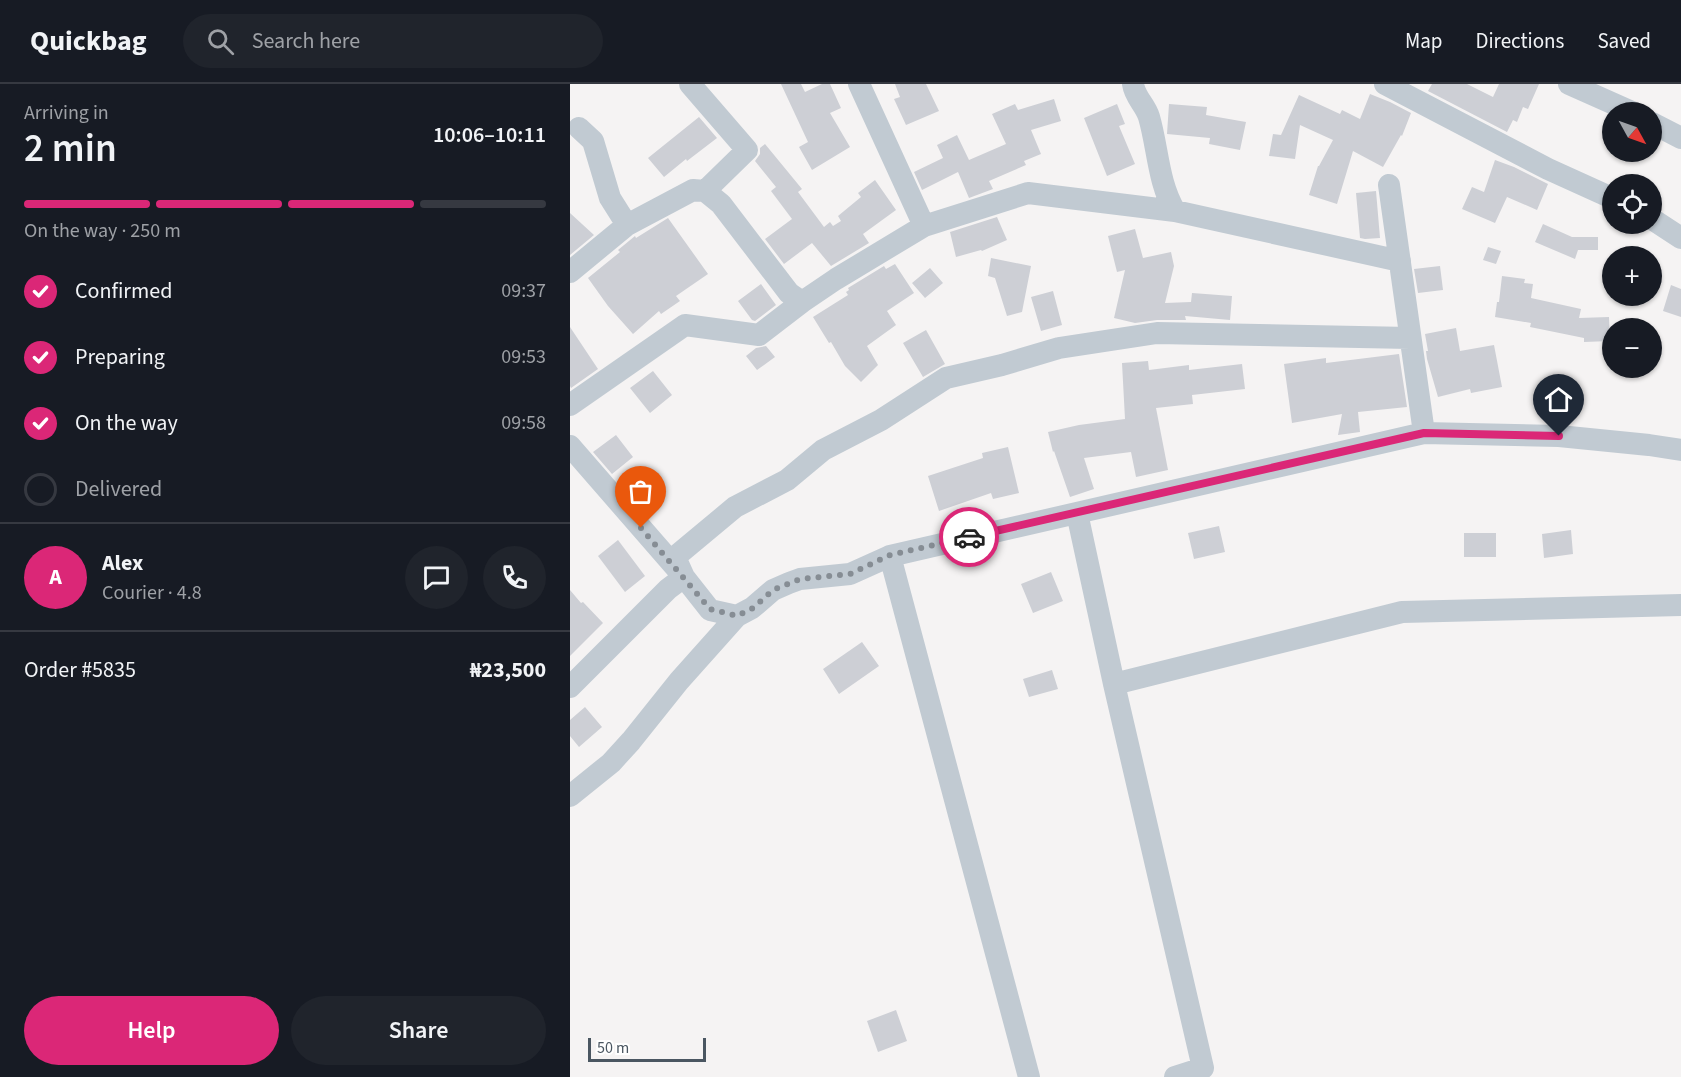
<!DOCTYPE html>
<meta charset="utf-8">
<style>
body{margin:0;font-family:"Source Sans 3",sans-serif;background:#20242c;color:#f1f3f6;height:100vh;display:flex;flex-direction:column;font-size:22px;white-space:nowrap}
*{box-sizing:border-box;margin:0}
p{font-size:20px;color:#9ea1a6}
.icon{flex:none;width:33px;height:33px;fill:none;stroke:currentColor;stroke-width:2;stroke-linecap:round;stroke-linejoin:round}
.map{position:relative;flex:1;overflow:hidden}
.drawer{display:flex;flex-direction:column;background:#171b24;width:570px}
.drawer>*{flex:none}
.needle{width:39px;rotate:130deg}
.fabs{position:absolute;left:1032px;top:18px;display:grid;gap:12px}
.fabs a{display:grid;place-items:center;width:60px;height:60px;border-radius:50%;background:#171b24;box-shadow:0 2px 4px #0004;font-size:30px}
.scale{position:absolute;left:18px;bottom:15px;width:118px;box-sizing:border-box;padding-left:6px;border:3px solid #4a5661;border-top:0;font-size:16px;line-height:21px;white-space:nowrap;color:#4a5661;-webkit-text-stroke:4px #fff;paint-order:stroke}
.pin{position:absolute;display:grid;place-items:center;width:51px;height:51px;color:#fff;margin:-62px -26px;border-radius:50% 50% 50% 0;rotate:-45deg;box-shadow:0 0 6px #0007}
.pin .icon{rotate:45deg}
.courier{position:absolute;display:grid;place-items:center;width:60px;height:60px;margin:-30px;border:4px solid #db2777;border-radius:50%;background:#fff;color:#222;box-shadow:0 2px 8px #0007}
.overview em{font-style:normal;font-weight:600}
.overview div{display:flex;flex-direction:column-reverse}
.overview{display:flex;align-items:center;justify-content:space-between;height:102px;padding:0 24px}
h1{font-size:39px;font-weight:600;line-height:45px}
.bar{display:grid;grid-template-columns:repeat(4,1fr);gap:9px 6px;align-content:center;height:72px;padding:0 24px}
.bar i{height:8px;border-radius:4px;background:#363941}
.bar .on{background:#db2777}
.bar p{grid-column:span 4}
.line{display:flex;align-items:center;gap:15px;padding:0 24px;border-top:2px solid #363941}
.line div{flex:1}
.round{display:grid;place-items:center;flex:none;width:63px;height:63px;border-radius:32px;background:#20242c}
ol{padding:0 24px;list-style:none}
li{display:flex;align-items:center;gap:18px;height:66px}
li p{margin-inline-start:auto}
li .icon{padding:6px;border-radius:50%;background:#db2777;color:#fff;stroke-width:4}
li:last-child{color:#9ea1a6}
li i{width:33px;height:33px;border:3px solid #363941;border-radius:50%}
.button{display:flex;gap:12px;margin-top:auto;padding:12px 24px}
.button a{flex:1;height:69px;border-radius:36px;background:#db2777;color:#fff;font-size:24px;font-weight:600;line-height:69px;text-align:center}
.button a+a{background:#20242c;color:#f1f3f6}
header{display:flex;align-items:center;gap:36px;box-sizing:border-box;height:84px;padding:0 30px;background:#171b24;border-bottom:2px solid #363941}
header strong{font-size:28px}
nav{display:flex;gap:33px;margin-inline-start:auto;font-size:21px}
.search{width:420px;height:54px;background:#20242c;display:flex;align-items:center;gap:15px;box-sizing:border-box;padding:0 21px;border-radius:33px;color:#9ea1a6;font-size:22px}
main{display:flex;flex:1;min-height:0}
.map>svg:first-child{display:block}
.building{fill:#cdcfd5}
.lines{fill:none;stroke-linecap:round;stroke-linejoin:round}
.minor{stroke:#c1cad2;stroke-width:22}
.done{stroke:#868d94;stroke-width:6;stroke-dasharray:0 10.8}
.route{stroke:#db2777;stroke-width:8}
</style>
<header>
<strong>Quickbag</strong>
<div class="search"><svg class="icon" aria-label="search" viewBox="0 0 24 24"><circle cx="10" cy="10" r="6"/><path d="M15 15l6 6"/></svg>Search here</div>
<nav><a>Map</a><a>Directions</a><a>Saved</a></nav>
</header>
<main>
<section class="drawer">
<div class="overview"><div><h1>2 min</h1><p>Arriving in</p></div><em>10:06–10:11</em></div>
<div class="bar"><i class="on"></i><i class="on"></i><i class="on"></i><i></i><p>On the way · 250 m</p></div>
<ol>
<li><svg class="icon" aria-label="check" viewBox="0 0 24 24"><path d="M5 12l5 5 9-10"/></svg>Confirmed<p>09:37</p></li>
<li><svg class="icon" aria-label="check" viewBox="0 0 24 24"><path d="M5 12l5 5 9-10"/></svg>Preparing<p>09:53</p></li>
<li><svg class="icon" aria-label="check" viewBox="0 0 24 24"><path d="M5 12l5 5 9-10"/></svg>On the way<p>09:58</p></li>
<li><i></i>Delivered</li>
</ol>
<div class="line" style="height:108px"><b class="round" style="background:#db2777;color:#fff">A</b><div><b>Alex</b><p>Courier · 4.8</p></div><a class="round"><svg class="icon" aria-label="chat" viewBox="0 0 24 24"><path d="M4 5h16v11H9l-5 4z"/></svg></a><a class="round"><svg class="icon" aria-label="phone" viewBox="0 0 24 24"><path d="M5 4h4l2 5-3 2q2 4 5 5l2-3 5 2v4C11 20 4 13 5 4z"/></svg></a></div>
<div class="line" style="height:78px"><div>Order #5835</div><b>₦23,500</b></div>
<div class="button"><a>Help</a><a>Share</a></div>
</section>
<div class="map">
<svg width="1111" height="993" viewBox="0 0 1111 993">
<rect width="100%" height="100%" fill="#f5f3f3"/>
<!-- building -->
<path class="building" d="M211,0H231L235,8L252,0H260L271,24L260,29L280,63L242,86L229,63L238,58Z
M325,0H356L369,27L336,41L324,15L330,13Z
M862,0H897L923,13L929,0H969L958,25L953,23L947,38L943,36L937,48L858,7Z
M800,10L820,18L841,29L832,52L831,51L813,83L783,67L767,120L739,111L748,82H749L763,56L730,41L725,75L699,72L703,50L711,51L729,11L770,30L772,26L790,35Z
M484,15L491,37L461,46L471,70L454,77L456,81L419,97L423,105L399,114L388,88L352,106L344,88L373,74L367,61L387,51L399,76L436,60L422,30L445,20L448,26Z
M547,20L555,40L549,42L565,80L537,92L514,34Z
M599,20L637,23L636,31L676,38L670,66L639,60L640,54L597,50Z
M129,33L147,54L117,77L116,75L94,93L78,74Z
M195,60L232,105L228,108L254,143L260,138L263,142L271,137L268,132L291,113L288,109L305,96L326,126L293,150L299,159L261,182L242,159L214,180L195,155L222,135L201,107L206,103L185,77L190,70V64Z
M925,76L944,83L978,100L967,126L937,113L925,139L892,125L902,103L914,108Z
M806,107L810,154L795,155L790,154L786,109Z
M0,129L24,151L0,171Z
M427,133L437,156L412,167L411,166L386,173L380,148Z
M98,134L138,190L106,212L110,217L91,230L89,227L63,250L38,222L18,194L50,168L48,166L65,152L66,154Z
M973,140L1002,153H1028V166H1008L1005,175L965,158Z
M565,145L573,174L601,168L604,182L595,219L621,218L622,209L662,212L660,236L615,232L616,236H587L565,239L544,234L555,186L547,188L538,152Z
M918,163L931,167L926,180L913,176Z
M421,174L461,182L452,228L437,232L425,194L418,192Z
M325,180L344,209L317,227L326,241L297,262L308,281L291,298L275,282L261,258L259,259L243,233L278,211L276,208L279,206L278,204L314,182L316,185Z
M870,182L873,206L848,209L844,185Z
M360,184L373,199L355,214L342,199Z
M932,192L955,195L954,199L963,200L961,214L1011,225L1009,234L1039,233L1040,257L1014,258V254L960,243L961,239L925,233L927,218H929Z
M191,200L206,221L185,237L182,236L168,217Z
M1101,201L1111,205V233L1093,227Z
M483,207L492,241L471,247L461,213Z
M0,243L28,285L1,304L0,302Z
M886,244L890,267L924,261L932,303L901,309L900,305L868,313L857,275L856,267H858L855,250Z
M356,246L375,280L353,293L333,259Z
M196,262L205,273L187,286L176,272L186,264Z
M829,270L837,323L788,328L790,348L768,351L772,330L722,339L714,280L756,274V279Z
M578,277L579,286L619,281V286L672,280L675,305L622,311L623,320L586,324L598,386L566,393L561,368L514,374L524,405L500,413L484,367L483,368L478,348L509,341L555,335L552,279Z
M83,287L102,311L80,329L60,304Z
M46,351L63,373L42,390L23,368Z
M438,363L449,409L423,415L421,409L369,427L358,392L413,374L412,369Z
M649,442L655,468L624,475L618,449Z
M1001,446L1003,470L974,474L972,450Z
M894,449H926V473H894Z
M48,456L75,492L55,508L28,472Z
M481,488L493,517L463,529L451,500Z
M0,506L11,519L13,518L33,539L0,572Z
M292,558L309,582L269,610L253,585Z
M482,586L488,605L459,613L453,595Z
M15,623L32,643L9,663L0,652V636Z
M326,926L337,957L308,968L297,937Z"/>
<g class="lines">
<!-- minor -->
<path class="minor" d="M120,0L177,66L135,107
M289,0L354,142
M563,0C565,14 575,20 579,33C588,64 588,99 605,127
M815,0L978,85L1042,114
M999,0L1062,28
M1082,39L1111,54
M9,44L23,57L40,114L57,141L123,106L135,107L151,120L219,209L232,218L266,195L354,142L458,109L605,127L830,177
M819,101L854,349
M1082,135L1111,154
M0,188L57,141
M0,321L115,241L189,251L232,218
M0,362L114,493L140,526L167,532
M507,429L544,600L633,984L605,993
M320,472L459,993
M544,600L832,528L1111,521
M0,603L98,505L114,493L105,473L165,423L217,396L253,366L311,336L376,294L432,281L489,264L587,249L840,254
M0,712L41,679L61,657L109,597L167,532L182,524L203,506L219,499L230,495L280,490L320,472L854,349L989,352L1079,361L1111,366"/>
</g>
<g class="lines">
<!-- done -->
<path class="done" d="M71,444L140,525L167,532L183,524L203,506L230,495L280,490L320,471L399,453"/>
<!-- route -->
<path class="route" d="M399,453L854,349L989,352"/>
</g>
</svg>
<div class="fabs">
<a><svg class="needle" viewBox="-14 -14 28 28"><path d="M0-13l5 13h-10z" fill="#e53935"/><path d="M0 13l5-13h-10z" fill="#9ea1a6"/></svg></a>
<a><svg class="icon" aria-label="locate" viewBox="0 0 24 24"><circle cx="12" cy="12" r="6"/><path d="M12 2v4M12 18v4M2 12h4M18 12h4"/></svg></a>
<a>+</a>
<a>−</a>
</div>
<div class="scale">50 m</div>
<div class="pin" style="left:71px;top:444px;background:#ea580c"><svg class="icon" aria-label="bag" viewBox="0 0 24 24"><path d="M5 8h14l-1 12H6zM9 8a3 3 0 0 1 6 0"/></svg></div>
<div class="pin" style="left:989px;top:352px;background:#1f2937"><svg class="icon" aria-label="home" viewBox="0 0 24 24"><path d="M3 11l9-7 9 7M6 9v11h12V9"/></svg></div>
<div class="courier" style="left:399px;top:453px"><svg class="icon" aria-label="car" viewBox="0 0 24 24"><path d="M5 17H2v-5l4-1 3-4h7l3 4 3 1v5h-3M9 17h6M6 11h13"/><circle cx="7" cy="17" r="2"/><circle cx="17" cy="17" r="2"/></svg></div>
</div>
</main>
